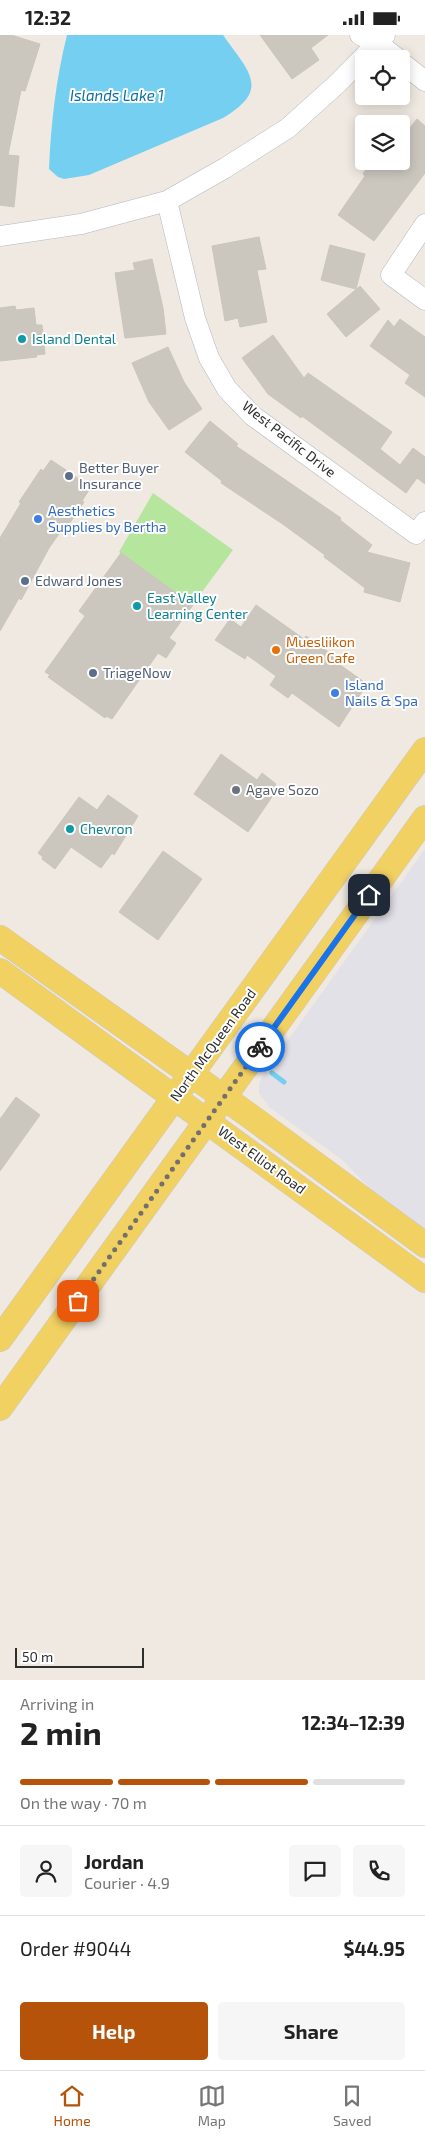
<!DOCTYPE html>
<meta charset="utf-8">
<style>
body{margin:0;font-family:"Exo 2",sans-serif;background:#f6f6f6;color:#222;height:100vh;display:flex;flex-direction:column;font-size:19px;white-space:nowrap}
*{box-sizing:border-box;margin:0}
p{font-size:16px;color:#767676}
.icon{flex:none;width:28px;height:28px;fill:none;stroke:currentColor;stroke-width:2;stroke-linecap:round;stroke-linejoin:round}
.map{position:relative;height:1645px;overflow:hidden}
.drawer{display:flex;flex-direction:column;background:#fff;flex:1}
.drawer>*{flex:none}
.buttons{position:absolute;left:355px;top:15px;display:grid;gap:10px}
.buttons a{display:grid;place-items:center;width:55px;height:55px;border-radius:5px;background:#fff;box-shadow:0 2px 12px #0003;font-size:25px}
.scale{position:absolute;left:15px;bottom:12px;width:129px;box-sizing:border-box;padding-left:5px;border:2px solid #2e2e2e;border-top:0;font-size:14px;line-height:18px;white-space:nowrap;color:#2e2e2e;-webkit-text-stroke:4px #fff;paint-order:stroke}
.pin{position:absolute;display:grid;place-items:center;width:42px;height:42px;color:#fff;margin:-21px;border-radius:10px;box-shadow:0 2px 8px #0006}
.courier{position:absolute;display:grid;place-items:center;width:50px;height:50px;margin:-25px;border:4px solid #1a73e8;border-radius:50%;background:#fff;color:#222;box-shadow:0 1px 6px #0007}
.head em{font-style:normal;font-weight:700}
.head div{display:flex;flex-direction:column-reverse}
.head{display:flex;align-items:center;justify-content:space-between;height:85px;padding:0 20px}
h1{font-size:32px;font-weight:700;line-height:38px}
.bar{display:grid;grid-template-columns:repeat(4,1fr);gap:8px 5px;align-content:center;height:60px;padding:0 20px}
.bar i{height:6px;border-radius:4px;background:#e0e0e0}
.bar .on{background:#b45309}
.bar p{grid-column:span 4}
.line{display:flex;align-items:center;gap:12px;padding:0 20px;border-top:1px solid #e0e0e0}
.line div{flex:1}
.round{display:grid;place-items:center;flex:none;width:52px;height:52px;border-radius:5px;background:#f6f6f6}
.primary-button{display:flex;gap:10px;margin-top:auto;padding:10px 20px}
.primary-button a{flex:1;height:58px;border-radius:5px;background:#b45309;color:#fff;font-size:20px;font-weight:700;line-height:58px;text-align:center}
.primary-button a+a{background:#f6f6f6;color:#222}
.status{display:flex;justify-content:space-between;align-items:center;height:35px;padding:0 25px;background:#fff;direction:ltr}
.status svg{height:14px;fill:currentColor}
.menu{display:flex;justify-content:space-around;align-items:center;height:70px;border-top:1px solid #e0e0e0;background:#fff;font-size:14px;color:#767676}
.menu a{display:grid;justify-items:center;gap:2px}
.menu .on{color:#b45309}
.map>svg:first-child{display:block}
.industrial{fill:#e3e1e8}
.green{fill:#b6e59e}
.water{fill:#75cff0}
.lines{fill:none;stroke-linecap:round;stroke-linejoin:round}
.stream{stroke:#75cff0;stroke-width:5}
.building{fill:#cbc7bf;stroke:#cbc5ba}
.minor-casing{stroke:#b4b7c1;stroke-width:21}
.major-casing{stroke:#c9c9c9;stroke-width:26}
.minor{stroke:#fff;stroke-width:20}
.major{stroke:#f2d163;stroke-width:25}
.done{stroke:#726f6d;stroke-width:5;stroke-dasharray:0 9}
.route{stroke:#1a73e8;stroke-width:6}
.culture-dot{fill:#0f9aa8;stroke:#fff;stroke-width:2}
.service-dot{fill:#5c6f8a;stroke:#fff;stroke-width:2}
.shop-dot{fill:#3f7fe0;stroke:#fff;stroke-width:2}
.food-dot{fill:#e8710a;stroke:#fff;stroke-width:2}
.worship-dot{fill:#6b7280;stroke:#fff;stroke-width:2}
.labels{text-anchor:middle;stroke-width:4;stroke-linejoin:round;paint-order:stroke}
.culture-label{font-size:14px;fill:#0d838f;stroke:#fff;text-anchor:start}
.street-label{font-size:14px;fill:#2e2e2e;stroke:#fff}
.service-label{font-size:14px;fill:#4e5e75;stroke:#fff;text-anchor:start}
.shop-label{font-size:14px;fill:#366cbe;stroke:#fff;text-anchor:start}
.food-label{font-size:14px;fill:#c56008;stroke:#fff;text-anchor:start}
.worship-label{font-size:14px;fill:#5b616d;stroke:#fff;text-anchor:start}
.water-label{font-size:15px;font-style:italic;fill:#0d6fa3;stroke:#fff}
</style>
<div class="status"><b>12:32</b><svg viewBox="0 0 49 12"><path d="M0 12V9h3v3zM5 12V6h3v6zM10 12V3h3v9zM15 12V0h3v12zM26 1h20v11H26zM47 4h2v5h-2z"/></svg></div>
<div class="map">
<svg width="425" height="1645" viewBox="0 0 425 1645">
<rect width="100%" height="100%" fill="#efe9e1"/>
<!-- industrial -->
<path class="industrial" d="M425,814V1194L376,1159L341,1124L269,1072L259,1058V1049L263,1040Z"/>
<!-- green -->
<path class="green" d="M153,458L233,515L196,565L190,561L187,566L119,517Z"/>
<!-- water -->
<path class="water" d="M67,0H223C248,36 272,54 223,83L89,140L64,144L58,142L49,134C51,88 56,44 67,0Z"/>
<g class="lines">
<!-- stream -->
<path class="stream" d="M272,1038L284,1047"/>
</g>
<!-- building -->
<path class="building" d="M0,0H11L40,9L25,56L21,55L8,120L19,121L14,172L0,170Z
M260,0H328L311,13L319,25L292,44Z
M417,84L425,91V138L374,206L338,180L365,141L363,139L372,126H401V104Z
M259,202L266,234L257,235L267,287L240,292L238,283L225,286L212,211Z
M330,210L365,219L356,254L321,245Z
M152,224L163,273L166,299L125,303L115,238L135,235L133,228Z
M360,251L380,274L346,302L327,279Z
M15,271L16,275L34,273L36,290H42L45,319L36,320L37,322L0,326V273Z
M400,284L425,302V362L405,348L410,340L370,311L388,285L394,292Z
M273,300L304,343L308,338L392,397L380,414L400,430L413,413L425,422V449L417,443L406,458L302,381L301,383L268,359L242,323Z
M168,312L184,347L202,374L169,395L149,367L132,328Z
M210,386L238,409L236,411L341,483L340,485L372,510L367,517L410,528L400,567L364,557L365,553L324,522L325,520L284,490L221,448L222,446L185,417Z
M51,425L91,452L82,466L84,467L63,498L61,496L49,513L21,565L19,563L0,596V503L21,468L19,467L41,434L43,436Z
M121,518L193,570L169,603L176,608L166,623L158,618L112,684L106,681L105,683L48,642L50,640L45,637L85,581L79,576Z
M256,570L304,604L306,601L338,624L336,627L367,649L339,692L292,658L288,663L270,650L276,641L247,620L245,624L215,605L230,584L241,592Z
M221,719L257,745L262,738L276,749L273,754L276,756L248,797L194,759Z
M108,760L138,781L114,820L112,818L101,833L71,812L55,834L42,824L43,822L38,818L79,762L97,775Z
M163,816L202,844L158,905L119,877Z
M16,1062L40,1080L0,1136V1084Z"/>
<g class="lines">
<defs>
<path id="minor" d="M360,0L378,8L398,24
M401,27L425,46
M167,166L195,283L209,323L227,354L253,381L416,499L425,487
M425,189L391,240L425,265
M0,201L81,189L167,166L225,133L288,93L338,48L385,0"/>
<path id="major" d="M0,903L254,1084L425,1210
M0,936L425,1245
M0,1304L425,715
M0,1373L425,783"/>
</defs>
<!-- minor casing -->
<use href="#minor" class="minor-casing"/>
<!-- major casing -->
<use href="#major" class="major-casing"/>
<!-- minor -->
<use href="#minor" class="minor"/>
<!-- major -->
<use href="#major" class="major"/>
</g>
<g class="lines">
<!-- done -->
<path class="done" d="M78,1266L260,1012"/>
<!-- route -->
<path class="route" d="M260,1012L369,860"/>
</g>
<!-- markers -->
<g class="culture-dot">
<circle cx="22" cy="304" r="5"/>
<circle cx="137" cy="571" r="5"/>
<circle cx="70" cy="794" r="5"/>
</g>
<g class="service-dot">
<circle cx="69" cy="441" r="5"/>
<circle cx="25" cy="546" r="5"/>
<circle cx="93" cy="638" r="5"/>
</g>
<g class="shop-dot">
<circle cx="38" cy="484" r="5"/>
<circle cx="335" cy="658" r="5"/>
</g>
<circle class="food-dot" cx="276" cy="615" r="5"/>
<circle class="worship-dot" cx="236" cy="755" r="5"/>
<g class="labels">
<!-- culture labels -->
<g class="culture-label">
<text x="32" y="309">Island Dental</text>
<text x="147" y="568">East Valley<tspan x="147" dy="16">Learning Center</tspan></text>
<text x="80" y="799">Chevron</text>
</g>
<!-- street labels -->
<g class="street-label">
<text transform="translate(289 404) rotate(38)" y="5">West Pacific Drive</text>
<text transform="translate(213 1010) rotate(-54)" y="5">North McQueen Road</text>
<text transform="translate(262 1125) rotate(36)" y="5">West Elliot Road</text>
</g>
<!-- service labels -->
<g class="service-label">
<text x="79" y="438">Better Buyer<tspan x="79" dy="16">Insurance</tspan></text>
<text x="35" y="551">Edward Jones</text>
<text x="103" y="643">TriageNow</text>
</g>
<!-- shop labels -->
<g class="shop-label">
<text x="48" y="481">Aesthetics<tspan x="48" dy="16">Supplies by Bertha</tspan></text>
<text x="345" y="655">Island<tspan x="345" dy="16">Nails &amp; Spa</tspan></text>
</g>
<!-- food labels -->
<g class="food-label">
<text x="286" y="612">Muesliikon<tspan x="286" dy="16">Green Cafe</tspan></text>
</g>
<!-- worship labels -->
<g class="worship-label">
<text x="246" y="760">Agave Sozo</text>
</g>
<!-- water labels -->
<g class="water-label">
<text x="117" y="66">Islands Lake 1</text>
</g>
</g>
</svg>
<div class="buttons">
<a><svg class="icon" aria-label="locate" viewBox="0 0 24 24"><circle cx="12" cy="12" r="6"/><path d="M12 2v4M12 18v4M2 12h4M18 12h4"/></svg></a>
<a><svg class="icon" aria-label="layers" viewBox="0 0 24 24"><path d="M12 4l9 5-9 5-9-5zM3 14l9 5 9-5"/></svg></a>
</div>
<div class="scale">50 m</div>
<div class="pin" style="left:78px;top:1266px;background:#ea580c"><svg class="icon" aria-label="bag" viewBox="0 0 24 24"><path d="M5 8h14l-1 12H6zM9 8a3 3 0 0 1 6 0"/></svg></div>
<div class="pin" style="left:369px;top:860px;background:#1f2937"><svg class="icon" aria-label="home" viewBox="0 0 24 24"><path d="M3 11l9-7 9 7M6 9v11h12V9"/></svg></div>
<div class="courier" style="left:260px;top:1012px"><svg class="icon" aria-label="bike" viewBox="0 0 24 24"><circle cx="6" cy="16" r="4"/><circle cx="18" cy="16" r="4"/><path d="M6 16l4-8h5l3 8M10 8l3 8H6M13 5h3"/></svg></div>
</div>
<section class="drawer">
<div class="head"><div><h1>2 min</h1><p>Arriving in</p></div><em>12:34–12:39</em></div>
<div class="bar"><i class="on"></i><i class="on"></i><i class="on"></i><i></i><p>On the way · 70 m</p></div>
<div class="line" style="height:90px"><a class="round"><svg class="icon" aria-label="person" viewBox="0 0 24 24"><circle cx="12" cy="8" r="4"/><path d="M4 21q1-7 8-7t8 7"/></svg></a><div><b>Jordan</b><p>Courier · 4.9</p></div><a class="round"><svg class="icon" aria-label="chat" viewBox="0 0 24 24"><path d="M4 5h16v11H9l-5 4z"/></svg></a><a class="round"><svg class="icon" aria-label="phone" viewBox="0 0 24 24"><path d="M5 4h4l2 5-3 2q2 4 5 5l2-3 5 2v4C11 20 4 13 5 4z"/></svg></a></div>
<div class="line" style="height:65px"><div>Order #9044</div><b>$44.95</b></div>
<div class="primary-button"><a>Help</a><a>Share</a></div>
</section>
<nav class="menu">
<a class="on"><svg class="icon" aria-label="home" viewBox="0 0 24 24"><path d="M3 11l9-7 9 7M6 9v11h12V9"/></svg>Home</a>
<a><svg class="icon" aria-label="map" viewBox="0 0 24 24"><path d="M3 6l6-2 6 2 6-2v14l-6 2-6-2-6 2zM9 4v14M15 6v14"/></svg>Map</a>
<a><svg class="icon" aria-label="saved" viewBox="0 0 24 24"><path d="M7 4h10v16l-5-4-5 4z"/></svg>Saved</a>
</nav>
